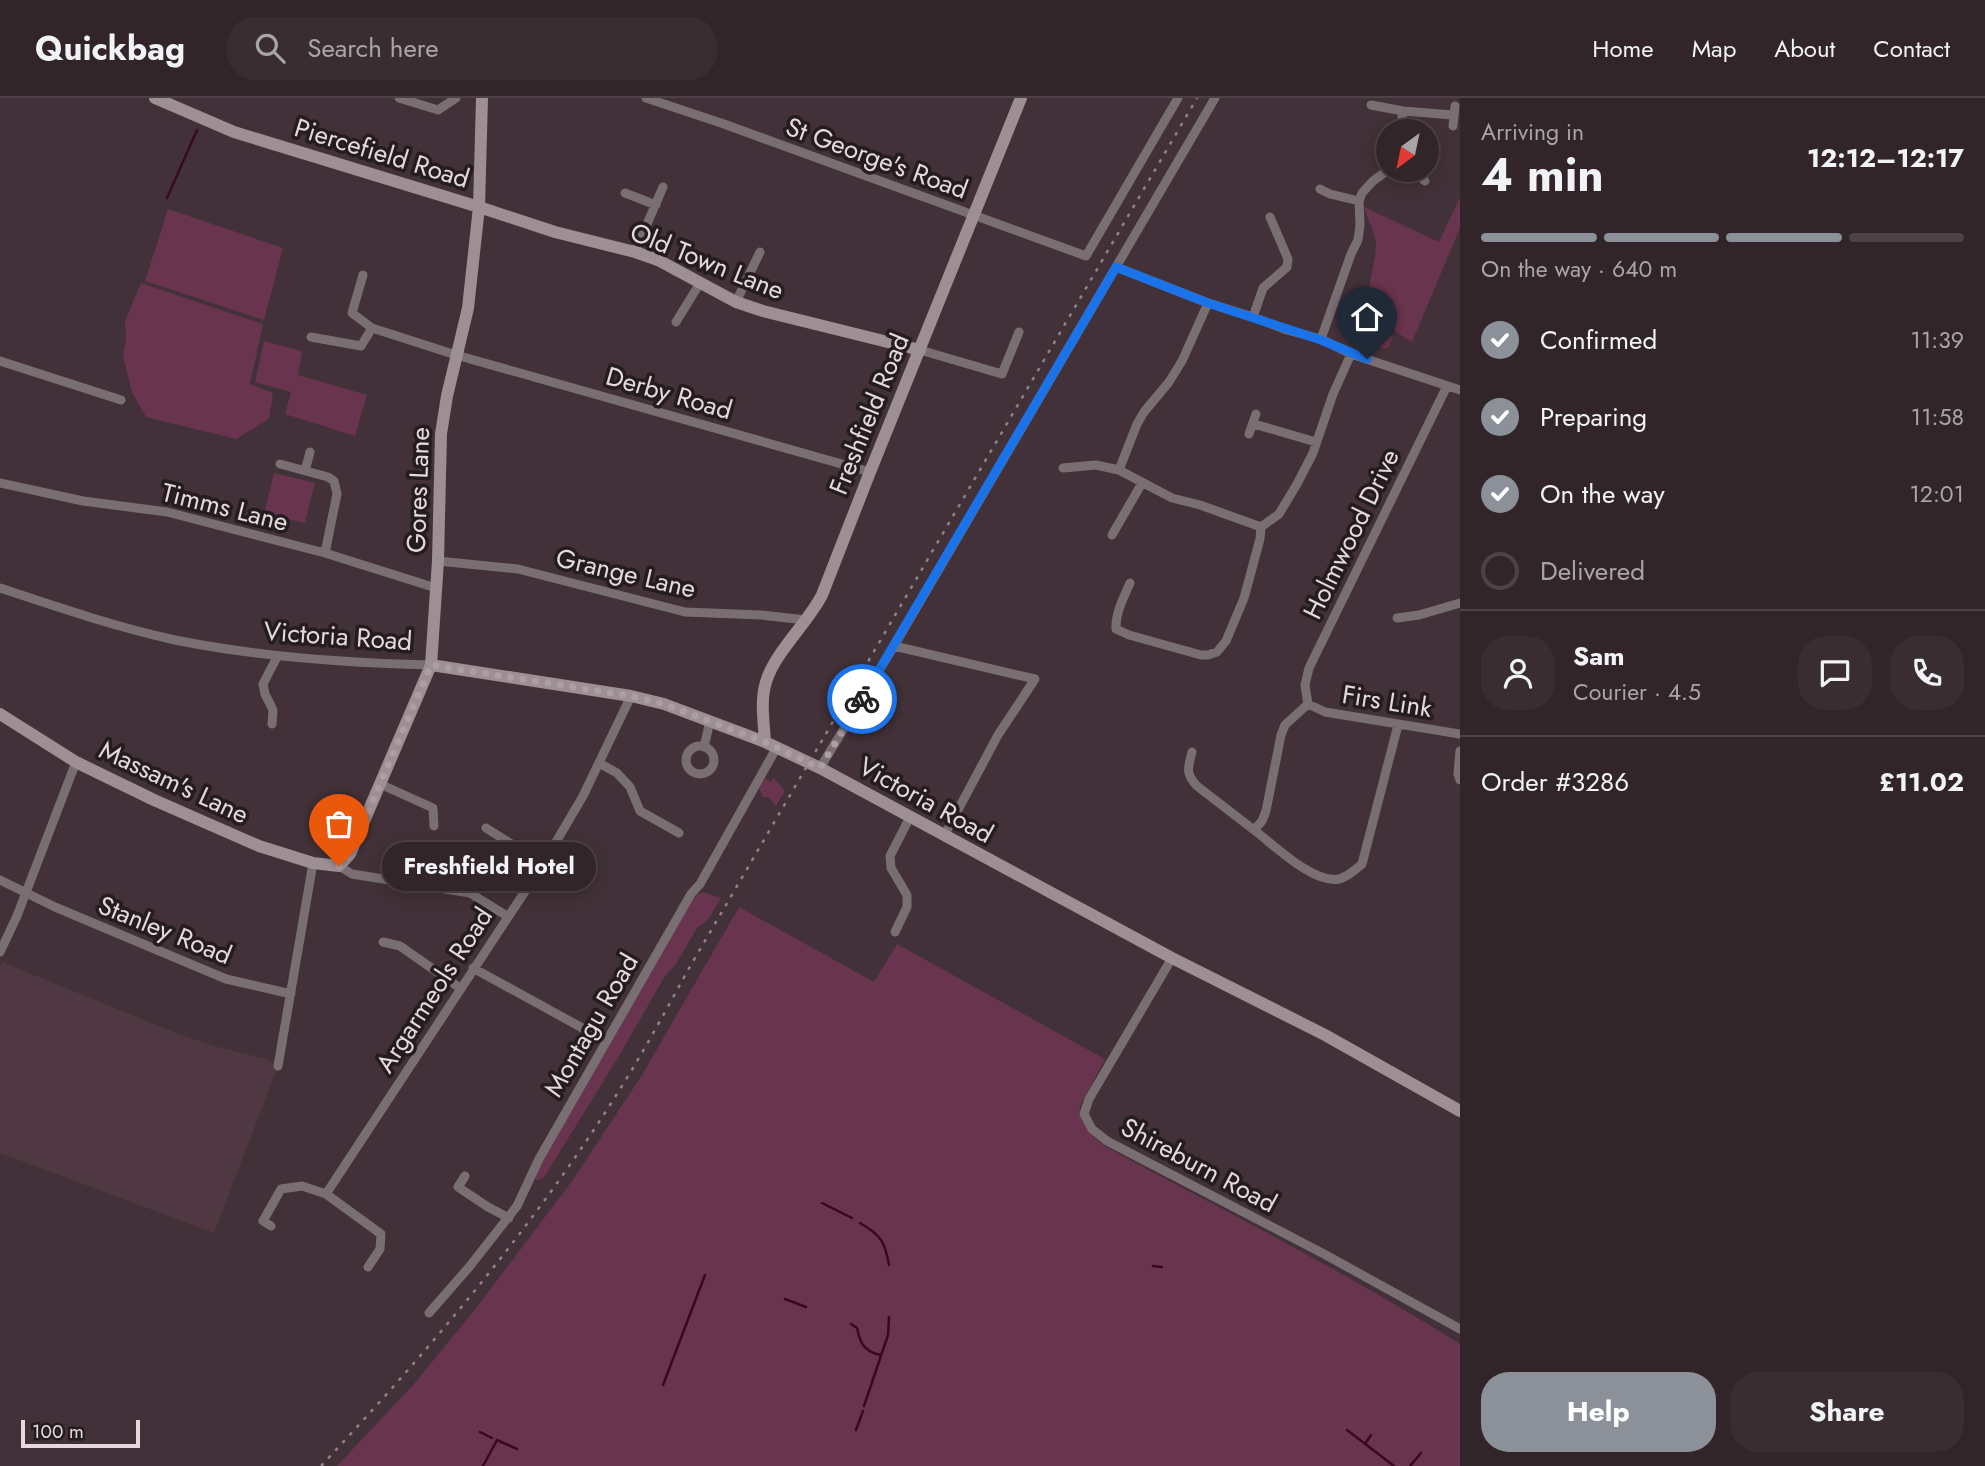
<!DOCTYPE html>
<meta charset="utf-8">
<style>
body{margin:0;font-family:Jost,sans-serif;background:#3a2d32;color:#f1f3f6;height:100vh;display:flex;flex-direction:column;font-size:26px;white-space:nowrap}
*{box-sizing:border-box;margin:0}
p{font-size:23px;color:#a8a5a8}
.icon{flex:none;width:38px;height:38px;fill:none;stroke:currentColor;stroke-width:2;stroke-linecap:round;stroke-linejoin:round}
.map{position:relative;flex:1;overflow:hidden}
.details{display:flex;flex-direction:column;background:#32252a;width:525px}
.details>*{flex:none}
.needle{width:46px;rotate:213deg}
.fabs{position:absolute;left:1376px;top:21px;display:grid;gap:14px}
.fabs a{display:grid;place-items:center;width:63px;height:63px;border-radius:50%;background:#32252a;box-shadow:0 4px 18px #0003,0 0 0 2px #4d4247;font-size:35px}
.scale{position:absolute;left:21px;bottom:18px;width:119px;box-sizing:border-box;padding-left:7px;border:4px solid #e5d9de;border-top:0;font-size:19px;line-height:24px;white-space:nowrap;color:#e5d9de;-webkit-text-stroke:5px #241c1f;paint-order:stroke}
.pin{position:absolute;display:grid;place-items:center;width:60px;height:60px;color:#fff;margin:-72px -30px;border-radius:50% 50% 50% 0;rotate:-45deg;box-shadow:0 0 7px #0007}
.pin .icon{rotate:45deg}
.courier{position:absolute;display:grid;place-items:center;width:70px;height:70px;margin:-35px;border:5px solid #1a73e8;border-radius:50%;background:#fff;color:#222;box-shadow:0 2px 9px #0007}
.bubble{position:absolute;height:49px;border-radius:24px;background:#32252a;box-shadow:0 4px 18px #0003,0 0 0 2px #4d4247;font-size:23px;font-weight:700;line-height:49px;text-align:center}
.head em{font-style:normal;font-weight:700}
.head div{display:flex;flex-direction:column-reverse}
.head{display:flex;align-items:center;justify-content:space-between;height:119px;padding:0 21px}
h1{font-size:46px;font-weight:700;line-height:52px}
.bar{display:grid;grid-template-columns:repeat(4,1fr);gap:10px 7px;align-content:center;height:84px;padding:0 21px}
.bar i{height:9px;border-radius:5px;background:#4d4247}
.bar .on{background:#8c9099}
.bar p{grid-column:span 4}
.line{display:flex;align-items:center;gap:18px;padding:0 21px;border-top:2px solid #4d4247}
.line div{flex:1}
.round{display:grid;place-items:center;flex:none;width:74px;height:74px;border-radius:28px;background:#3a2d32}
ol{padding:0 21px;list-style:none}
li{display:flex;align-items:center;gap:21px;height:77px}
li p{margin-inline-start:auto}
li .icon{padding:7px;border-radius:50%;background:#8c9099;color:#fff;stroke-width:4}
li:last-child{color:#a8a5a8}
li i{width:38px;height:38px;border:4px solid #4d4247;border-radius:50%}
.primary-button{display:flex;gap:14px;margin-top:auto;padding:14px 21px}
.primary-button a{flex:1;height:80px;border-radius:28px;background:#8c9099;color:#fff;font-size:28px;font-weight:700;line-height:80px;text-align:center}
.primary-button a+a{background:#3a2d32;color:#f1f3f6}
header{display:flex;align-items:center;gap:42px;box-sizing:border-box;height:98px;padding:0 35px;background:#32252a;border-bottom:2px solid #4d4247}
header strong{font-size:33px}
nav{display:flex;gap:38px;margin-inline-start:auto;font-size:24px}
.search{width:490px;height:63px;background:#3a2d32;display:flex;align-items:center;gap:18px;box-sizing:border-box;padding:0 24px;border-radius:28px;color:#a8a5a8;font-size:26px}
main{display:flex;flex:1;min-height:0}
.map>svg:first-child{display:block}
.built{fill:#503842}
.green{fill:#69344d}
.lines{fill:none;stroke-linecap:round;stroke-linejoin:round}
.stream{stroke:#3c0724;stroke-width:2.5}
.street{stroke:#796f73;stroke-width:9}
.secondary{stroke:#9d8f94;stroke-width:12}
.rail{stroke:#918288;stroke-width:2.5;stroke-dasharray:3.5 7;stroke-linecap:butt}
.done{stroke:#ac9ea4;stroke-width:7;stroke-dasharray:0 12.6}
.route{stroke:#1a73e8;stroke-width:9}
.labels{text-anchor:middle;stroke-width:7;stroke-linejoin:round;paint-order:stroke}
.street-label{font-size:26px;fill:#e5d9de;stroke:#241c1f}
</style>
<header>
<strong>Quickbag</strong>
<div class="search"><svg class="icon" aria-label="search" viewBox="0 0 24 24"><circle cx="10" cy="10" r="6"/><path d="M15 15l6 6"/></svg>Search here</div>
<nav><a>Home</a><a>Map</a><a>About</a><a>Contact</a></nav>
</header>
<main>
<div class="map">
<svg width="1460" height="1368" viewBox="0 0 1460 1368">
<rect width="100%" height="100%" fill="#423138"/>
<!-- built -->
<path class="built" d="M2,864L176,935L214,948L266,961L278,968L214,1135L0,1055V869Z"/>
<!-- green -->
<path class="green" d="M1460,99V130L1412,244C1389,229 1365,216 1370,184C1372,171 1376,160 1376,146C1375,132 1367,122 1364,109L1439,144Z
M168,111L283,150L264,222L145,183Z
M141,185L263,226L250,286L273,295L269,321L236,341L146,319L132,294L123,258L126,240L125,223Z
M1371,223L1388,233L1393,240L1389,249L1384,251L1363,239Z
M264,243L302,253L298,277L367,297L355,338L285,316L291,294L255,284Z
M274,375L315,385L305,425L264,415Z
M773,679L785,693L776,708L768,699H763L759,690L765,680L771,684Z
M703,794L721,800L708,822L697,830L676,866L665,878L622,953L545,1078L542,1081L536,1082L535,1074L692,802L697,797Z
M739,809L874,884L897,846L1105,961L1081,1006L1079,1015C1087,1032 1092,1038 1106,1049C1225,1113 1346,1174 1460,1246V1368H337L414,1286L477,1209L572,1083L642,977Z"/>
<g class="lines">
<!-- stream -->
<path class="stream" d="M167,100L197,32
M822,1105L852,1120
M860,1125C881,1137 885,1144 889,1167
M1153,1168L1162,1169
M785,1201L806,1209
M851,1226L857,1230C860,1246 865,1254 881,1257
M663,1287L705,1177
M864,1308L888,1237L889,1219
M856,1332L863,1313
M1347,1332L1394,1368
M480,1334L492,1340
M1365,1346L1371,1337
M483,1368L497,1342L517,1351
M1410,1368L1421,1355"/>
<!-- street -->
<path class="street" d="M399,0L438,12L456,0
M646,0L724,26L1086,158L1178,0
M1371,7L1403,13L1453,17
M1453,28L1455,8
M1400,33L1403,13
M1412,72L1425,83
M1320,91L1330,96L1359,103
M625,95L656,107
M635,154L663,89
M1116,169L1208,205L1253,219L1287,232L1321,241L1351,256L1460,292
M363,177L352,215L372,230L456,257L870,374
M736,204L760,154
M1208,205L1182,263L1169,284L1144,314L1137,326L1119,372L1172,400L1200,407L1261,429L1279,416L1297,386L1313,355L1333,296L1351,256
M1253,219L1263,190L1287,169L1288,161L1270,119
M676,224L700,185
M311,239L361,248L372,230
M1321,241L1351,156L1358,142L1360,127L1359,103L1362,95L1373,83L1388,72
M920,252L1002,276L1019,234
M0,263L121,302
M1254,326L1316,344
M1249,336L1256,316
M280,366L328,379L334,383L337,396L325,455
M1063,370L1096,367L1119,372
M305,373L310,354
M0,385L83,403L167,414L325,455L436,490
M1112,437L1142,385
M438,463L518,471L685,514L761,517L806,522
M1130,485C1124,499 1115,515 1116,531L1129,537L1201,557H1208L1217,554L1226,543L1244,500L1260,441L1261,429
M0,490C57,509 116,529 175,542C259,559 345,565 431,567
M1397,520L1419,517L1460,505
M894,548L1035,581L998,637L944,738
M1308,606L1285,627L1281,637L1266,713L1262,723L1254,732C1274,747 1313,786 1339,781C1348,779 1356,771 1362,766L1398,627
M1308,606L1305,587L1309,570L1447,288
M1308,606L1325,614L1460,636
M272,626L273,612L265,596L263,586L277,559
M686 662a14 14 0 1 1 28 0a14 14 0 1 1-28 0Z
M704,649L710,623
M1460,653L1458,676L1460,682
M1192,654C1188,670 1185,675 1197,688L1254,732
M599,665L617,675L630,689L640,713L679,735
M820,670L894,548L1215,0
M380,686L433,710L434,728
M486,730L543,766
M339,768L352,776L470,795L507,818
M0,782L55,809L226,881L291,896
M895,834L907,809V797L891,770L890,758L910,719
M383,844L400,848L460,890
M0,854L17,818L76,664
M1172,860L1089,1001L1084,1016L1092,1031L1107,1043L1324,1156L1460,1231
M473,870L606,943
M278,968L313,765
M465,1078L458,1089L488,1109L509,1120
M326,1096L543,766L583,698L631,598
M271,1128L263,1123L281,1091L302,1088L326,1096L381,1136L380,1151L368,1169
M429,1215L470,1168L517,1108L539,1061L691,796L700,786L777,649"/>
<!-- secondary -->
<path class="secondary" d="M155,0L234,34L479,109L555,134L635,154L658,162L736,204L763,213L920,252
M431,567L631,598L664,606L765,644L820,670L1172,860L1325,937L1460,1013
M0,616L76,664L154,702L259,748L313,765L339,768L350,756L431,567L438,463L441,336L447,298L468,210L479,109L482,0
M765,644C764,625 760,603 766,584C775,554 807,526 822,497L870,374L1021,0"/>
<!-- rail -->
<path class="rail" d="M321,1368C436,1245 546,1114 633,970C652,938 670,905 688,872L1197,0"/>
</g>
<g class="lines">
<!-- done -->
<path class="done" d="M339,768L350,756L431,567L631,598L664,606L765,644L820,670L862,601"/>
<!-- route -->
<path class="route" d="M862,601L1116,169L1208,205L1321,242L1367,261"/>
</g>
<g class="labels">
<!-- street labels -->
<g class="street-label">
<text transform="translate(382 55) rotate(17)" y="9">Piercefield Road</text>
<text transform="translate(877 60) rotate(20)" y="9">St George's Road</text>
<text transform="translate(707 163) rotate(22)" y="9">Old Town Lane</text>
<text transform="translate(669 295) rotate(16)" y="9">Derby Road</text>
<text transform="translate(869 316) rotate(-68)" y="9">Freshfield Road</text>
<text transform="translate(418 392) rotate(-88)" y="9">Gores Lane</text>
<text transform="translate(225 409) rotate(14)" y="9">Timms Lane</text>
<text transform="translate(1351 436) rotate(-64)" y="9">Holmwood Drive</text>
<text transform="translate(626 475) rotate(13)" y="9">Grange Lane</text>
<text transform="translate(338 538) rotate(4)" y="9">Victoria Road</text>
<text transform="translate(1387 603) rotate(9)" y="9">Firs Link</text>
<text transform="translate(174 684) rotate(25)" y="9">Massam's Lane</text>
<text transform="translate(926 702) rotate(29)" y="9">Victoria Road</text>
<text transform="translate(165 832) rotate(22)" y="9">Stanley Road</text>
<text transform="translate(434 892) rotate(-57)" y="9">Argarmeols Road</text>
<text transform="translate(591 927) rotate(-60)" y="9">Montagu Road</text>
<text transform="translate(1199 1067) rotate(28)" y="9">Shireburn Road</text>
</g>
</g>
</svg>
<div class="fabs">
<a><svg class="needle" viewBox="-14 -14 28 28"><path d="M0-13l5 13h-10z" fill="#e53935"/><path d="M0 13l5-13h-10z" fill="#a8a5a8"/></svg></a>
</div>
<div class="scale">100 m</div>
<div class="pin" style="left:339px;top:768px;background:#ea580c"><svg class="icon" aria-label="bag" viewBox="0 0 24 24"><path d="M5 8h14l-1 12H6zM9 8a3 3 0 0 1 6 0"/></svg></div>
<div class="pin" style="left:1367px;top:261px;background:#1f2937"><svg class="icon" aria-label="home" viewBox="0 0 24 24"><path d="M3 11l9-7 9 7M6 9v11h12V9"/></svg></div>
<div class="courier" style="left:862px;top:601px"><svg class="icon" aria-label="bike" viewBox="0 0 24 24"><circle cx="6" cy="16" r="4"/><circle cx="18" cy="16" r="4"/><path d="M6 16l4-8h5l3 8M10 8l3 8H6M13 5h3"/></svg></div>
<div class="bubble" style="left:382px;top:744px;width:214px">Freshfield Hotel</div>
</div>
<section class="details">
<div class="head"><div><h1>4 min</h1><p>Arriving in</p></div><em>12:12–12:17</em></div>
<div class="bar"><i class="on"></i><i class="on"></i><i class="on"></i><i></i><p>On the way · 640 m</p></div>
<ol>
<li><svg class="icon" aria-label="check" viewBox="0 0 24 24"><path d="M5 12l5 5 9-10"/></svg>Confirmed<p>11:39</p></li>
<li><svg class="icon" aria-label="check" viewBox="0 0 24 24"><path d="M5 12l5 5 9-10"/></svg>Preparing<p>11:58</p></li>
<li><svg class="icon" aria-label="check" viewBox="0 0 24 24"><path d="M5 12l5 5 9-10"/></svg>On the way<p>12:01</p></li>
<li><i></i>Delivered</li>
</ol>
<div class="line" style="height:126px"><a class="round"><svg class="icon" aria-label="person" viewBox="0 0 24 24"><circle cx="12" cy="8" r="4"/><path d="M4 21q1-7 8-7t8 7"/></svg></a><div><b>Sam</b><p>Courier · 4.5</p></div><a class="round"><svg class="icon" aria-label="chat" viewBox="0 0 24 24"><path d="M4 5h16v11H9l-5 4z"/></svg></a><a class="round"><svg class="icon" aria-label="phone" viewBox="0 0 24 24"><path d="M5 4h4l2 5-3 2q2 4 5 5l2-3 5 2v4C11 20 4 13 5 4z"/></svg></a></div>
<div class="line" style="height:91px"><div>Order #3286</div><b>£11.02</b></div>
<div class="primary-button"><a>Help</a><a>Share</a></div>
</section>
</main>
